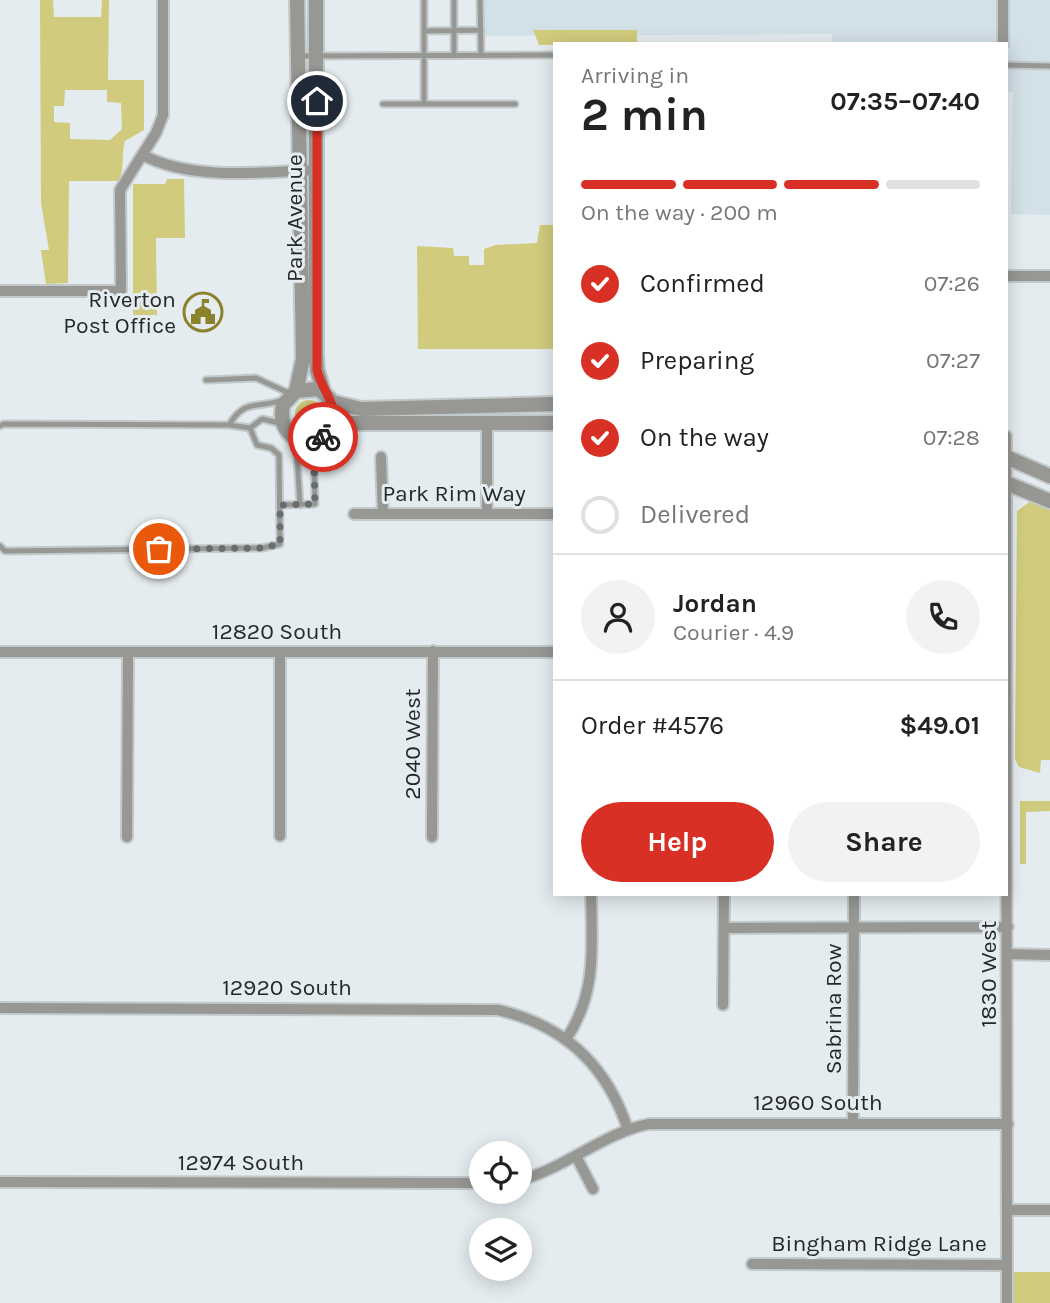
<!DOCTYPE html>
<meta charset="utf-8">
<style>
body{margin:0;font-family:Karla,sans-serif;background:#f2f2f2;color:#222;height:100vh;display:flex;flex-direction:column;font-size:26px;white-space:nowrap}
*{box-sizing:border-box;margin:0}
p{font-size:23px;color:#767676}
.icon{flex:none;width:38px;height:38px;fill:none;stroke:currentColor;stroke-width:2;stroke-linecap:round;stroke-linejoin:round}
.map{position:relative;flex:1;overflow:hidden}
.drawer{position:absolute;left:553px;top:42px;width:455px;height:854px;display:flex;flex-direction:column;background:#fff;border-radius:0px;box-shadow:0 4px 18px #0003}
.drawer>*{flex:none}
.buttons{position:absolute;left:469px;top:1141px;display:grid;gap:14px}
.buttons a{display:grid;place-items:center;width:63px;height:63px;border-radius:50%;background:#fff;box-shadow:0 4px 18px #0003;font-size:35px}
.pin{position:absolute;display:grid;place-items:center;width:60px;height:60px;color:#fff;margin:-30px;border:4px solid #fff;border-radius:50%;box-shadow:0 2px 7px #0007}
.courier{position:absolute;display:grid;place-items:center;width:70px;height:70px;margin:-35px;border:5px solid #d93025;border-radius:50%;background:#fff;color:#222;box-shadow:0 2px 9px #0007}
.summary em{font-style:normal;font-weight:700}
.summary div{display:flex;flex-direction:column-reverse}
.summary{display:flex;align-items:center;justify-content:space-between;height:119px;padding:0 28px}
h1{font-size:46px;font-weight:700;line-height:52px}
.bar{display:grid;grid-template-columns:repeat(4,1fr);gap:10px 7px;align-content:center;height:84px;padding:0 28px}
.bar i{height:9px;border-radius:5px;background:#e0e0e0}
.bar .current{background:#d93025}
.bar p{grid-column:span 4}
.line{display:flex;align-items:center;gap:18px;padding:0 28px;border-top:2px solid #e0e0e0}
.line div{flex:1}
.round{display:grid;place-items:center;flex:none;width:74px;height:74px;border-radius:37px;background:#f2f2f2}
ol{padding:0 28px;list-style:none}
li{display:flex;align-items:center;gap:21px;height:77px}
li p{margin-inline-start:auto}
li .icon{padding:7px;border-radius:50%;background:#d93025;color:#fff;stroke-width:4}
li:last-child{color:#767676}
li i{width:38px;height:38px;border:4px solid #e0e0e0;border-radius:50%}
.action{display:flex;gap:14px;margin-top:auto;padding:14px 28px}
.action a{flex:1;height:80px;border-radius:42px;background:#d93025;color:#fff;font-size:28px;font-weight:700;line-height:80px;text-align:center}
.action a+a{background:#f2f2f2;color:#222}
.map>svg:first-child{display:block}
.built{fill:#d2e0e7}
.green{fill:#d1cb7d;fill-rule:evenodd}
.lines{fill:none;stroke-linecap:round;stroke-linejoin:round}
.service-casing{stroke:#c2c9cb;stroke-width:9}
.minor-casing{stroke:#c2c9cb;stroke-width:14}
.tertiary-casing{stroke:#c2c9cb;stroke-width:18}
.service{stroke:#979794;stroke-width:5}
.minor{stroke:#979794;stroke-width:10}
.tertiary{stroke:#979794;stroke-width:14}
.done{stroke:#686d6e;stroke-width:7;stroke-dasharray:0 12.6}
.route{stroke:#d93025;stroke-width:9}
.labels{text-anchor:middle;stroke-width:6;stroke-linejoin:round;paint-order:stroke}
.street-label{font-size:23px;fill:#252829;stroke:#e5ecef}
.poi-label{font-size:23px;fill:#252829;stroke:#e5ecef;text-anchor:end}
</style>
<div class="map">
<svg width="1050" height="1303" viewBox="0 0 1050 1303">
<rect width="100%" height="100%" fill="#e5ecef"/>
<!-- built -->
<path class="built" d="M484,0H1050V215L1011,214L1013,92L1006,91V44H832V34L484,36Z"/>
<!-- green -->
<path class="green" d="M40,0H53L54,17H101L102,0H109L108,80H144V130L125,141C121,155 125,167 119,181H69L68,283L46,284L41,250H49L41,203ZM65,90H107V102L121,103L122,129L110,140L70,139V123L54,122V106H64Z
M533,30H637V44L539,45Z
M167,179H184L185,238H156L157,315H133V184H165Z
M540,225H555V349H418L417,246L453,248L454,256H469V265H484V249L496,245L537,243Z
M295 414a14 14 0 1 1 28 0a14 14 0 1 1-28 0Z
M1032,500L1050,507V760H1041L1040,773L1019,767L1015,759L1017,511Z
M1020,801H1050V811L1026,812V864H1020Z
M1014,1272H1050V1303H1014Z"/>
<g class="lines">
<defs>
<path id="service" d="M454,0V55
M480,0L481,55
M424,31L481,30
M298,56L555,55
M1006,65L1050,66
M383,104H424V0
M424,104H515
M206,380L256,378L291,394
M229,425C245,398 257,409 283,400
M0,426L4,424L229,425L250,428L262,419L279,423
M296,441L300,505
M280,505L315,504L314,461L321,439
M0,546L5,551L262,548L280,544L279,455L271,448L257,445L250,428"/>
<path id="minor" d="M1003,44V0
M143,155C191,181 263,172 317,170
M1006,276H1050
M0,291H121L120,190L156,133L163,115V0
M1006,436L1007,1303
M381,457L383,514
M354,514H555
M487,514V422
M0,652H555
M280,836V652
M127,837L128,652
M432,837L433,651
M724,928L1008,927
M1009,954L1050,955
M723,1005L724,894
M0,1008L498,1010C564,1025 607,1065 628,1130
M567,1038C597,992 592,947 591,894
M853,1123L854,894
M576,1156L593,1189
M520,1180C566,1168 603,1133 649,1124H1008
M0,1182L481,1183
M1008,1210H1050
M752,1264L1007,1265"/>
<path id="tertiary" d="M316,0V354L317,370L324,393
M296,391L303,359L297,0
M332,402L361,409L555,404
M332,427C338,410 333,398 318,389L296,391L283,405C281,415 281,424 288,432C304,450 319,438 332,428C336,425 344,424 349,423H555
M1006,457L1050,476
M1006,483L1050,501"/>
</defs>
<!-- service casing -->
<use href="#service" class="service-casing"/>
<!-- minor casing -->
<use href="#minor" class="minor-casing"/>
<!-- tertiary casing -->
<use href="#tertiary" class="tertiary-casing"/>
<!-- service -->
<use href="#service" class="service"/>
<!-- minor -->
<use href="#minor" class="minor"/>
<!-- tertiary -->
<use href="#tertiary" class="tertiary"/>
</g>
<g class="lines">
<!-- done -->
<path class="done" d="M159,549L262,548L280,544V505L315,504L314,461L323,437"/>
<!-- route -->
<path class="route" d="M317,101V370C322,394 350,416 323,437"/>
</g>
<!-- icons -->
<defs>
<symbol id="civic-ring" viewBox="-11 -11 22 22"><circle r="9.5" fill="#e5ecef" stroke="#8a832b" stroke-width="1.5"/><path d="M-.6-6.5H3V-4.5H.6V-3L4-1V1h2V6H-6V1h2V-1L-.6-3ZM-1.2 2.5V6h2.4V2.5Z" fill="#8a832b"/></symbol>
</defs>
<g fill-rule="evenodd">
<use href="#civic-ring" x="181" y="290" width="44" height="44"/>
</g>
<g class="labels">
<!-- street labels -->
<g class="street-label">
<text transform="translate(294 218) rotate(-90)" y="8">Park Avenue</text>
<text x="454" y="501">Park Rim Way</text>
<text x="277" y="639">12820 South</text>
<text transform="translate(412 744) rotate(-90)" y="8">2040 West</text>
<text transform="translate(988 974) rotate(-90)" y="8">1830 West</text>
<text x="287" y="995">12920 South</text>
<text transform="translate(833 1009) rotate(-90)" y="8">Sabrina Row</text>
<text x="818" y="1110">12960 South</text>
<text x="241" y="1170">12974 South</text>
<text x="879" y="1251">Bingham Ridge Lane</text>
</g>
<!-- poi labels -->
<g class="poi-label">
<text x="176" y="307">Riverton<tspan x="176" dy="26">Post Office</tspan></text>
</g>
</g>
</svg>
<div class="buttons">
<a><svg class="icon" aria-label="locate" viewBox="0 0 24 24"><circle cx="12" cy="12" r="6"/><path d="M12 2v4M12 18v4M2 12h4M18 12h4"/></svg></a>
<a><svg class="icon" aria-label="layers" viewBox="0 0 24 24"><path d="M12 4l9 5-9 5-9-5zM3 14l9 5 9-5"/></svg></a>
</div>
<div class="pin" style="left:159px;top:549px;background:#ea580c"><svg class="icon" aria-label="bag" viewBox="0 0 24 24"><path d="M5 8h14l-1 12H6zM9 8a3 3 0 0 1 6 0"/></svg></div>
<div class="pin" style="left:317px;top:101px;background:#1f2937"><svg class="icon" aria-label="home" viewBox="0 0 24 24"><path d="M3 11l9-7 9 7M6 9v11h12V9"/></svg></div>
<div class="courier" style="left:323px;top:437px"><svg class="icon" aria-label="bike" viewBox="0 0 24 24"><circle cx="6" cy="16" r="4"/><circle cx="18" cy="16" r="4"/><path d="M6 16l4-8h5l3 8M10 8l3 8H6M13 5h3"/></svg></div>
<section class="drawer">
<div class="summary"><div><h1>2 min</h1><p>Arriving in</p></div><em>07:35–07:40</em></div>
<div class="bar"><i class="current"></i><i class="current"></i><i class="current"></i><i></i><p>On the way · 200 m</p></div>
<ol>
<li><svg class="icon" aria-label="check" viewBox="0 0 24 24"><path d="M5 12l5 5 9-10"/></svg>Confirmed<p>07:26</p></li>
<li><svg class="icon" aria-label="check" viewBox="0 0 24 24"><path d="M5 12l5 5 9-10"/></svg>Preparing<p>07:27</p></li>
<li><svg class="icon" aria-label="check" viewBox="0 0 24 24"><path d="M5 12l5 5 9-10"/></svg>On the way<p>07:28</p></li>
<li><i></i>Delivered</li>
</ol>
<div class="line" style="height:126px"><a class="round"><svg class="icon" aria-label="person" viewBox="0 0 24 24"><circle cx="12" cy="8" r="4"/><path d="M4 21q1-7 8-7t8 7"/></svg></a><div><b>Jordan</b><p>Courier · 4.9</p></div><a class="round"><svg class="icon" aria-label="phone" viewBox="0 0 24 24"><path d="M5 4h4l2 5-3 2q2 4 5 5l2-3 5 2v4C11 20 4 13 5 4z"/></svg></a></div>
<div class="line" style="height:91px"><div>Order #4576</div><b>$49.01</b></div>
<div class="action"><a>Help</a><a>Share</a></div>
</section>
</div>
